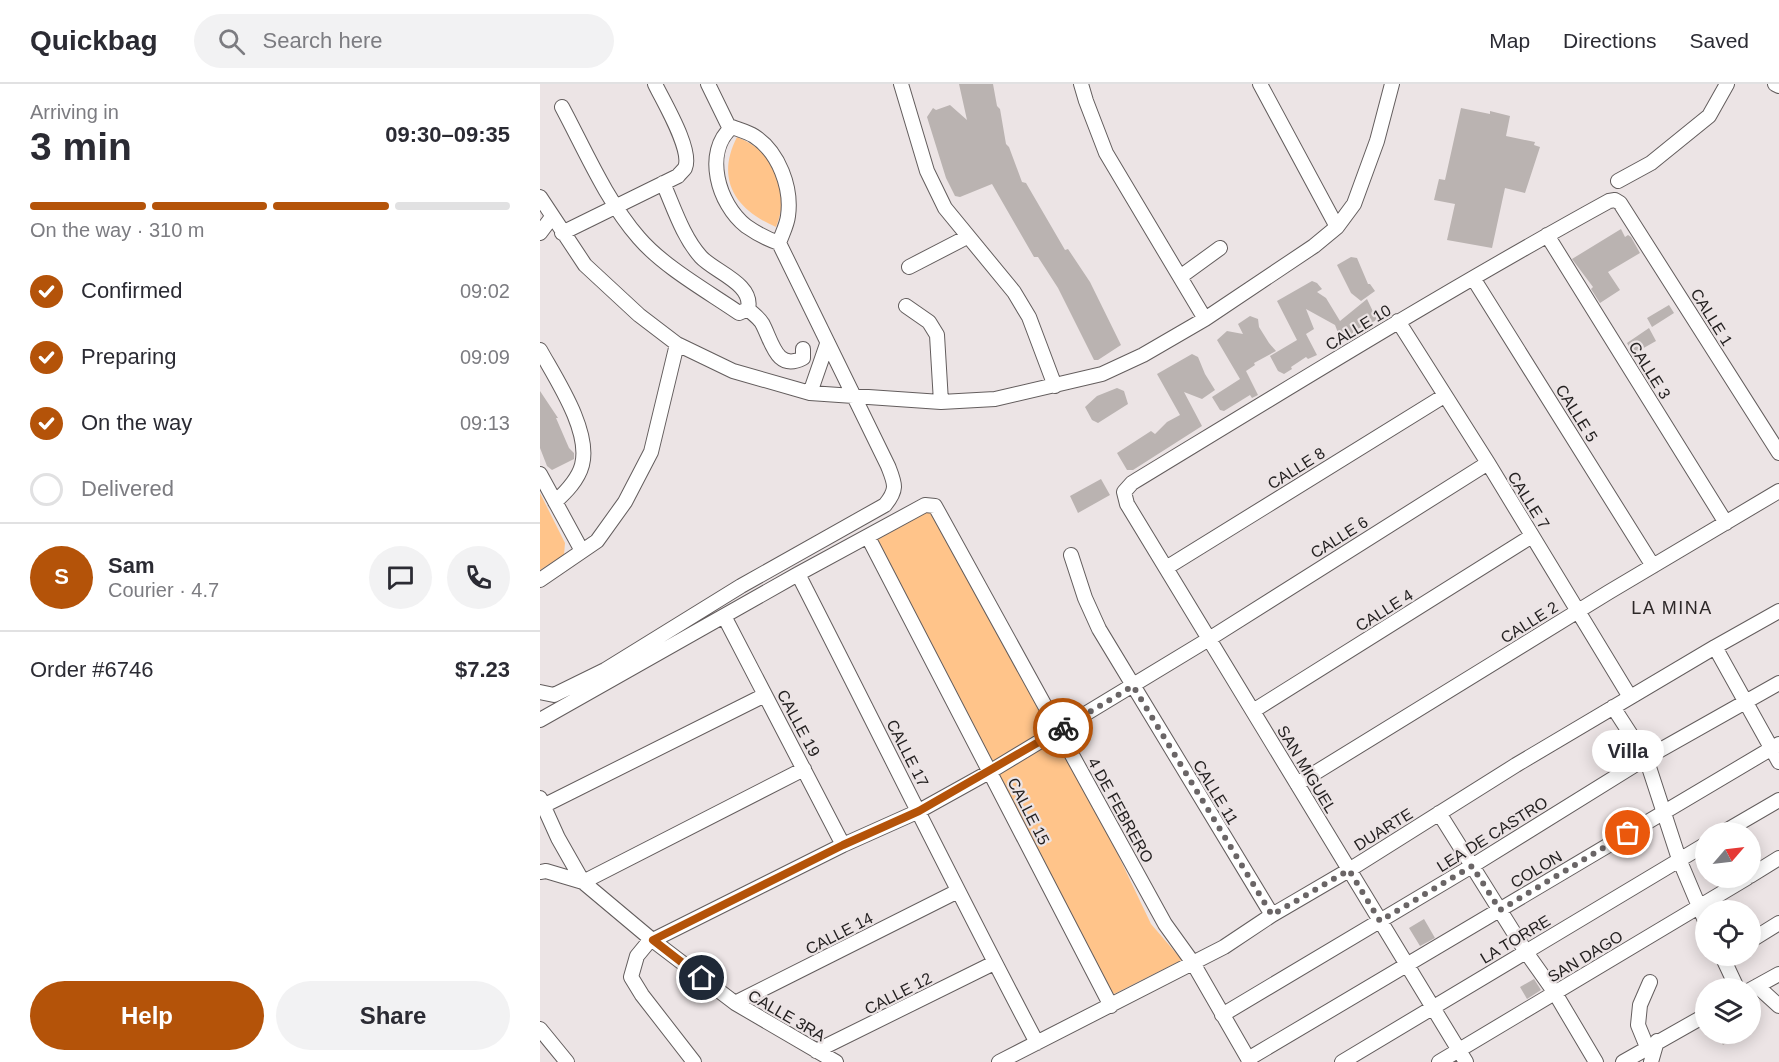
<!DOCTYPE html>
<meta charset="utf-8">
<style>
body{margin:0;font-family:Helvetica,sans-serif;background:#f2f2f3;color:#2b2b33;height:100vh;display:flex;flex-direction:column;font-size:22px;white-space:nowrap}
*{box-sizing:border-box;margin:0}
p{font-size:20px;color:#7c7c81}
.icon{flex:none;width:33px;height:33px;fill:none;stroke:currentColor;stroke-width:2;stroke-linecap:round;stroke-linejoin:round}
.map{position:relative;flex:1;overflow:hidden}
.side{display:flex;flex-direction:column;background:#fff;width:540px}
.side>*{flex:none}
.needle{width:39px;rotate:62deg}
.buttons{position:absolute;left:1155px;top:738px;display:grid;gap:12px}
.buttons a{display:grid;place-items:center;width:66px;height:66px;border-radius:50%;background:#fff;box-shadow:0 3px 15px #0003;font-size:30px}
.pin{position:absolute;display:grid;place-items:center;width:51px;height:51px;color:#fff;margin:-26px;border:3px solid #fff;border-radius:50%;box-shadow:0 2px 6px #0007}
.courier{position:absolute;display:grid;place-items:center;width:60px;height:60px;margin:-30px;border:4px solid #b45309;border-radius:50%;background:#fff;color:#222;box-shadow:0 2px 8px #0007}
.bubble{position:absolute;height:42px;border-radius:21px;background:#fff;box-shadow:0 3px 15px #0003;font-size:20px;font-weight:800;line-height:42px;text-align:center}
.overview em{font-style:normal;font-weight:800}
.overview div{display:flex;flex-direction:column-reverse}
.overview{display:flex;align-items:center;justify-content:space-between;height:102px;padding:0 30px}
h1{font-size:39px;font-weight:800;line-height:45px}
.bar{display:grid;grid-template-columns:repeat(4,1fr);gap:9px 6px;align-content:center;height:72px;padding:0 30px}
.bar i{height:8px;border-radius:4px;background:#e1e1e2}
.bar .on{background:#b45309}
.bar p{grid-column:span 4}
.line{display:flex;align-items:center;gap:15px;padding:0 30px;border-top:2px solid #e1e1e2}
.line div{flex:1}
.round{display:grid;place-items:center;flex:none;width:63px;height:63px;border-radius:32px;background:#f2f2f3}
ol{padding:0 30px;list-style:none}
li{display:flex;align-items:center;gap:18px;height:66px}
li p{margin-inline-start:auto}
li .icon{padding:6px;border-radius:50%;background:#b45309;color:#fff;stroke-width:4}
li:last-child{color:#7c7c81}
li i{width:33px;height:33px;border:3px solid #e1e1e2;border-radius:50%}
.primary-button{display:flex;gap:12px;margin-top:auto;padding:12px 30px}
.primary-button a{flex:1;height:69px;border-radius:36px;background:#b45309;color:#fff;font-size:24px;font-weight:800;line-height:69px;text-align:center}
.primary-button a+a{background:#f2f2f3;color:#2b2b33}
header{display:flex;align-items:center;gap:36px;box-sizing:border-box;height:84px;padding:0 30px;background:#fff;border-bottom:2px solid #e1e1e2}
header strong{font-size:28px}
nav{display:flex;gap:33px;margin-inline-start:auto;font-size:21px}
.search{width:420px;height:54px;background:#f2f2f3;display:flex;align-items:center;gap:15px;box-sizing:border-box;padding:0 21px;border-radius:33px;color:#7c7c81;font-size:22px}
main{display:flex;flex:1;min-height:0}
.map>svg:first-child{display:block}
.green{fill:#ffc48a}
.building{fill:#bab3b1}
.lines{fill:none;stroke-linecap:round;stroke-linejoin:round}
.minor-casing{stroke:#635d5d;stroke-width:16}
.minor{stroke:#fff;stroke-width:14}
.done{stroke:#6a6566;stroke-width:6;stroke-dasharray:0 10.8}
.route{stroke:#b45309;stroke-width:8}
.labels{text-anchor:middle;stroke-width:4.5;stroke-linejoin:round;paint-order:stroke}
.street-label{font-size:16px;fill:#242121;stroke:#ece4e5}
.neighbourhood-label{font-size:18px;letter-spacing:1.5px;fill:#2d2828;stroke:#ece4e5}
</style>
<header>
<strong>Quickbag</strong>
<div class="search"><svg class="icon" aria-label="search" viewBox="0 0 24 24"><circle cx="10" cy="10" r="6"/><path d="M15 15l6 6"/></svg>Search here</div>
<nav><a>Map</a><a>Directions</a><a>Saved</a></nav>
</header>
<main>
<section class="side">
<div class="overview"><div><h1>3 min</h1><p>Arriving in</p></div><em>09:30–09:35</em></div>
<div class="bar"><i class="on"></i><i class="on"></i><i class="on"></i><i></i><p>On the way · 310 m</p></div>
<ol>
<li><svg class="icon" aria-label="check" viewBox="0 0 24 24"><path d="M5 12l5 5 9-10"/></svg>Confirmed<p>09:02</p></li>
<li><svg class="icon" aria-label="check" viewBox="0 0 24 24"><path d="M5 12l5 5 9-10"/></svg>Preparing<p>09:09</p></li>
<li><svg class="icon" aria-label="check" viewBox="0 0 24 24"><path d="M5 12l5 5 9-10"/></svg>On the way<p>09:13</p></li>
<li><i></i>Delivered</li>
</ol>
<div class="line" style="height:108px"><b class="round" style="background:#b45309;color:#fff">S</b><div><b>Sam</b><p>Courier · 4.7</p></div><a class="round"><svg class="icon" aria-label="chat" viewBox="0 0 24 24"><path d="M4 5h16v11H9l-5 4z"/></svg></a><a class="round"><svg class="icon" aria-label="phone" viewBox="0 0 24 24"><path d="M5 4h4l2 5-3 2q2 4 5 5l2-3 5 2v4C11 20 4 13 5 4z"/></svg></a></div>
<div class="line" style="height:78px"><div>Order #6746</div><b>$7.23</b></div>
<div class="primary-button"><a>Help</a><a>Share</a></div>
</section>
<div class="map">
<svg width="1239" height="978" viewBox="0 0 1239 978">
<rect width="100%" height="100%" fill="#ece4e5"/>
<!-- green -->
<path class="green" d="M197,53C236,68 252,104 236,143C196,126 175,96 197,53Z
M0,409L25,459L24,471L0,486Z
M375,427L399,429L516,649L451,687L330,456Z
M521,651L611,840L642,876L574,910L558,897L453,693Z"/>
<!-- building -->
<path class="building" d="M419,0H453L457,22L460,25L466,60L469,63L482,98L486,99L525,166L528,165L550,198L581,261L558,276H554L518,204L498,173H494L452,100L420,113L415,112L406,94L387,33L393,24L396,26L410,21L427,36Z
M921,24L950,30V27L970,32L966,52L995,58L994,61L1000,63L985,109L965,104L952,164L907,156L915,120L894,116L899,95L905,96Z
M1081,145L1085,153L1088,151L1091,153L1100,169L1068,188L1080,206L1060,219L1051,205L1053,203L1032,175Z
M811,173L817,174L828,200H830L835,207L821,217L811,209L797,181Z
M772,197L777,199L782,205L777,208L786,214L800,237L827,215L837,236L813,247V249L805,256L800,254L795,241L766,225L774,245L766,250L777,271L768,275L766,273L751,283L752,285L744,290L738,287L730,272L757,256L737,217Z
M1129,221L1134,229L1112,243L1107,234Z
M710,232L718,235L719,243L729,259L736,267L714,279L715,281L706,287L718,311L712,314L710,311L684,327L680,326L672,313L700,295L677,256L687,247L703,250L698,240Z
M1109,244L1116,257L1093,270L1087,259Z
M652,270L658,273L665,290L675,306L662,315L644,308L662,342L593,386H587L577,369L611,347L615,350L627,338L640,331L617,290Z
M577,304L584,307L588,320L558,339L552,336L545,323L557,312Z
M0,307L18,334H16L29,364L34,369V375L12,386L7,382L0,364Z
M561,395L570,411L538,429L530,412Z
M884,835L895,854L880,862L869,844Z
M994,895L1001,906L987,915L980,903Z
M1175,950H1187L1191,956L1183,961Z"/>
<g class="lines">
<defs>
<path id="minor" d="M168,0L190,45
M361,0L387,87L405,124L474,208L489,233L515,302
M541,0L546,17L566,69L665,235
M720,0L797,143
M1235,0L1239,2
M22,23C45,66 66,116 99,154C124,183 167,207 199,229L208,225C214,200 175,188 161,173C143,153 134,124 123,99
M192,43C200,46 208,48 214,52C239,68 252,104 248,132C247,141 242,150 239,159C227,155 216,149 206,142C178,120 163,68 192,43Z
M1078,97L1111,79L1169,32L1187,0
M0,113L45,181L99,231L137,260L193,287L270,309L401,318L455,315L562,290L603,271L665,235L774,162L797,143L814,120L837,57L852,0
M0,149L12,133
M22,149L138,92C140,89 143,87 145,84C153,66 123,17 115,0
M1007,151L1186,439
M369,183L427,153
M640,193L680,164
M933,194L1113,482
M366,222L389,238L397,251L401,318
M208,225C213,230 219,234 222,239C232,257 236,288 263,274V265
M858,237L948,379L1090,613
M0,266C16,295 51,347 42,381C38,396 26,408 15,418
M270,309L287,260
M0,390L42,467
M328,453L571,922
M531,471L545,514L559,545L732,831
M626,484L904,312
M258,490C338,646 415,804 497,959
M0,496L57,457L85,418L111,368L137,260
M184,532L303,761
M1175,563L1239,678
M0,608L14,611L65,586L201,502L345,421C358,405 355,400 348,382L239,159
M1073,623L1106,674L1139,775L1166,839
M713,627L992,452
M0,636L258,490L385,421L395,422L625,840L653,879L710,978
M757,700L1069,508L1239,407
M0,714L18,754L43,798L111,855L195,919L296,978
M3,722L225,611
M899,729L986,868L1015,909L1056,978
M1184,748L1239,716
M0,788L6,787L43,798
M1210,792L1239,774
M43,798L264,685
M111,855L97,872L91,893L102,911L154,978
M113,856L303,761L379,727L451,687L669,555L948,379
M1210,857L1239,839
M1182,872L1197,904
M1217,902L1239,922
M1210,906L1239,890
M195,919L418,807
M682,931L932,782L1106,674L1239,599
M0,945L27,978
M1107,963L1098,941L1100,921L1110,898
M276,967L454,879
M708,975L1239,660
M459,978L684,863L732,831L809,786L976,681L1175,563L1239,527
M802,978L1166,760
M899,978L1207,794
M926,978L587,420L584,408L592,399C750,303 907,206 1069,117L1075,116L1080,119L1239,369
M1083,978L1166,931
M1111,978L1117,957"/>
</defs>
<!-- minor casing -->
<use href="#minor" class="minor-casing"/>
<!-- minor -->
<use href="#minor" class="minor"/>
</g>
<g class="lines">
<!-- done -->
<path class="done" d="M523,644L593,602L732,831L809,786L840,837L932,782L960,826L1088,749"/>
<!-- route -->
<path class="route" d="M162,894L113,856L303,761L379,727L523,644"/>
</g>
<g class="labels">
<!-- street labels -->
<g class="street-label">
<text transform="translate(1172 233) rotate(58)" y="6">CALLE 1</text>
<text transform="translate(818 243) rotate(-31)" y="6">CALLE 10</text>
<text transform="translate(1110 286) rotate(58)" y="6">CALLE 3</text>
<text transform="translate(1037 329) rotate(58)" y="6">CALLE 5</text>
<text transform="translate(756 384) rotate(-32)" y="6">CALLE 8</text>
<text transform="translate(989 416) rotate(58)" y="6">CALLE 7</text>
<text transform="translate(799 453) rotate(-32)" y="6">CALLE 6</text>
<text transform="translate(844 526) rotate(-32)" y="6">CALLE 4</text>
<text transform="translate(989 538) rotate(-32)" y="6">CALLE 2</text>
<text transform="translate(259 639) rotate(62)" y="6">CALLE 19</text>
<text transform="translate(368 669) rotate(63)" y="6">CALLE 17</text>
<text transform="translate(767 685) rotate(59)" y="6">SAN MIGUEL</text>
<text transform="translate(676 708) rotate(59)" y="6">CALLE 11</text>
<text transform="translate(581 726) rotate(61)" y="6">4 DE FEBRERO</text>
<text transform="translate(489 727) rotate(63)" y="6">CALLE 15</text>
<text transform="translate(843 745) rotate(-32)" y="6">DUARTE</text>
<text transform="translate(952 750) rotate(-32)" y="6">LEA DE CASTRO</text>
<text transform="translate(996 785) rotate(-31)" y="6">COLON</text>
<text transform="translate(299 849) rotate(-27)" y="6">CALLE 14</text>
<text transform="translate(975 855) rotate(-31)" y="6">LA TORRE</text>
<text transform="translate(1045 872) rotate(-31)" y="6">SAN DAGO</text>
<text transform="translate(358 909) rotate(-27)" y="6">CALLE 12</text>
<text transform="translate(247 931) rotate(30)" y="6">CALLE 3RA</text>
</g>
<!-- neighbourhood labels -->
<g class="neighbourhood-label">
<text x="1132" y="530">LA MINA</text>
</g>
</g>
</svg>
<div class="buttons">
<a><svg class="needle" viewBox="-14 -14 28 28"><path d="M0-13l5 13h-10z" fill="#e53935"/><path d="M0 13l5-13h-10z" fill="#7c7c81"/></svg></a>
<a><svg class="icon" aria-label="locate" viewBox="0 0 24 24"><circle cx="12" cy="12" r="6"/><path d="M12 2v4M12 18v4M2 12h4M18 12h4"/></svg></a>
<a><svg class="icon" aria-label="layers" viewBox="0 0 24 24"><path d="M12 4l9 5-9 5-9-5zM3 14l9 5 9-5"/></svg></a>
</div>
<div class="pin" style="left:1088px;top:749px;background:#ea580c"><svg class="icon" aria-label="bag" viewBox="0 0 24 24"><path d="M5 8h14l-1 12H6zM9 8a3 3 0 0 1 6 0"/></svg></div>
<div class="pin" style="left:162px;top:894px;background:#1f2937"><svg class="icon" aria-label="home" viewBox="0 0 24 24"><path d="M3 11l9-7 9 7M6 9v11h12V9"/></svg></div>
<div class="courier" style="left:523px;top:644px"><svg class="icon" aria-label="bike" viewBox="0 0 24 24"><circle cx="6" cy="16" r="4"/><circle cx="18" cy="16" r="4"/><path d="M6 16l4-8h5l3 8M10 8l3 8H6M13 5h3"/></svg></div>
<div class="bubble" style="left:1052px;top:646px;width:72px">Villa</div>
</div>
</main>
